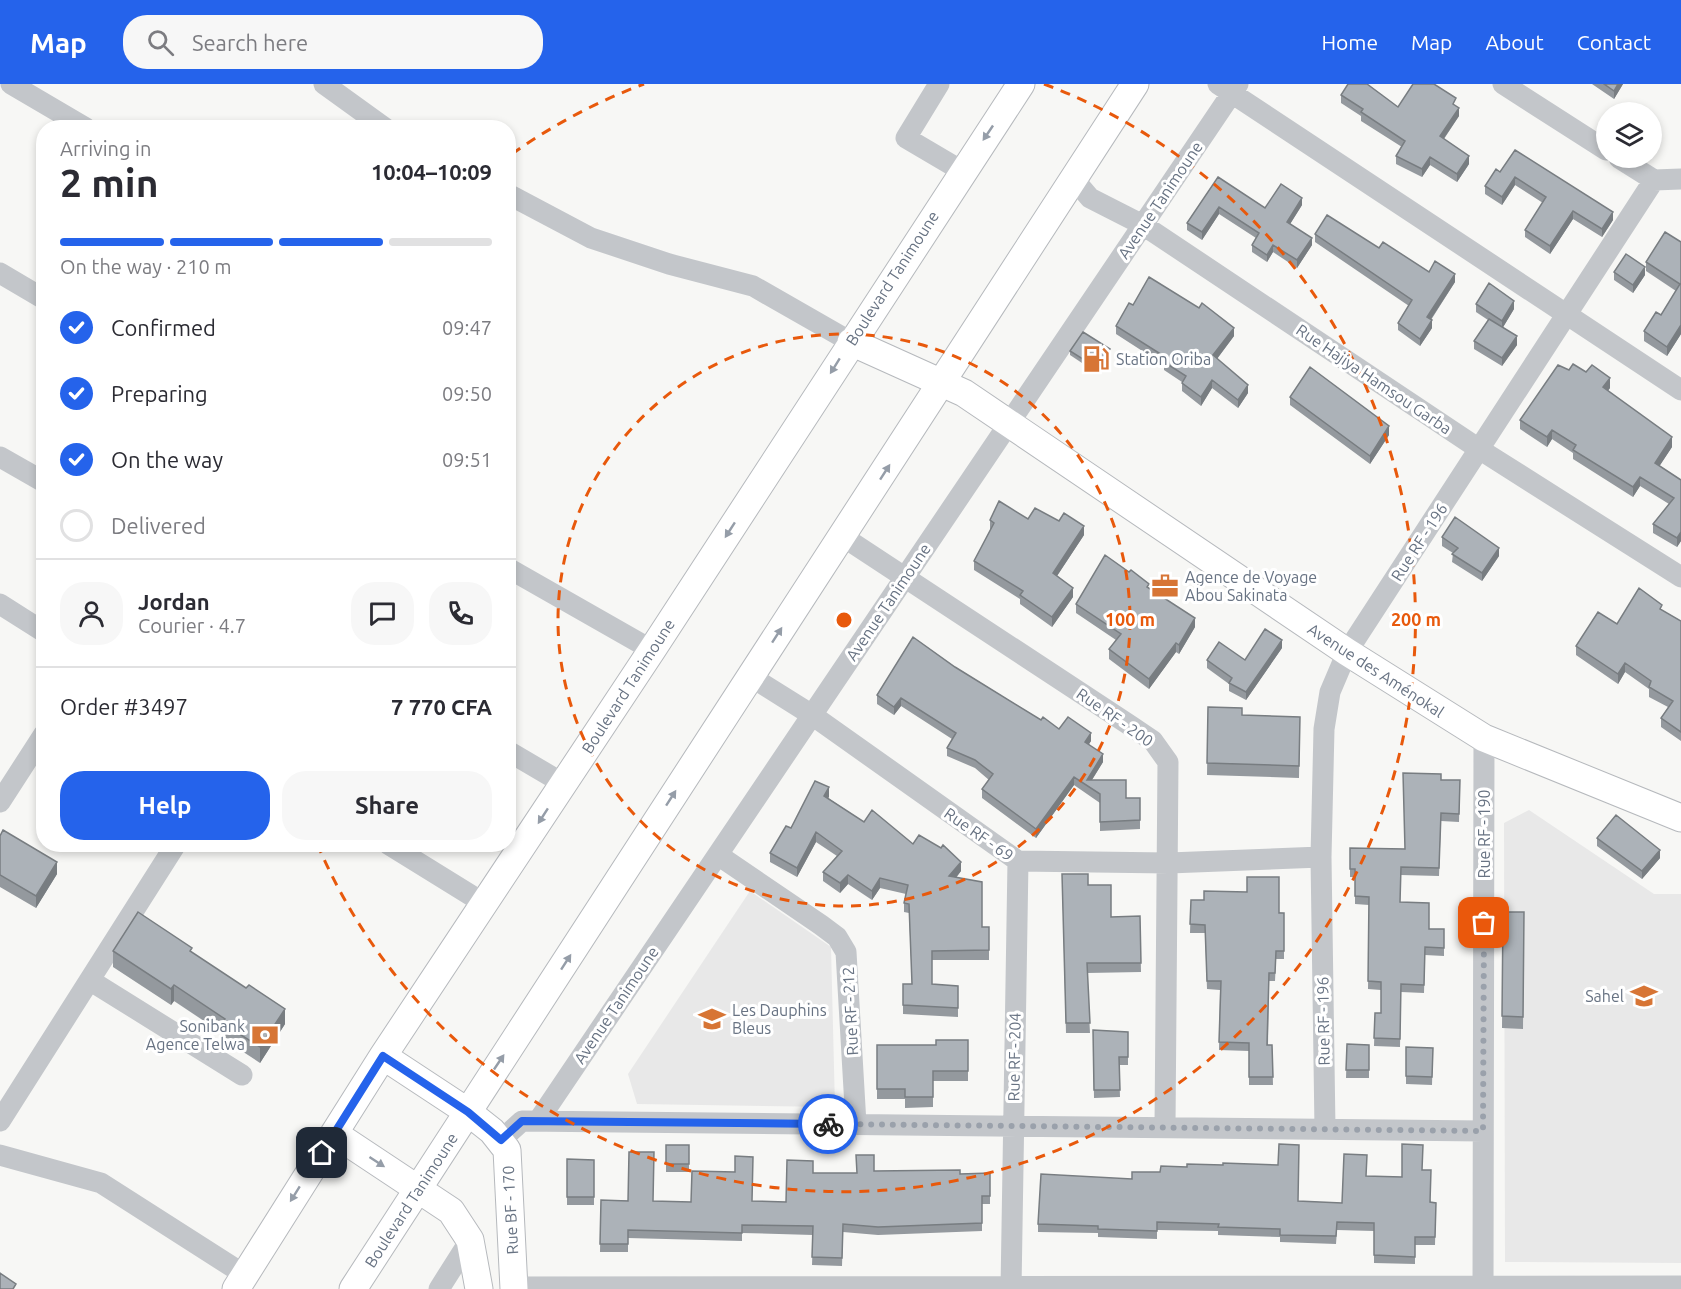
<!DOCTYPE html>
<meta charset="utf-8">
<style>
body{margin:0;font-family:Ubuntu,sans-serif;background:#f7f7f7;color:#2b2b33;height:100vh;display:flex;flex-direction:column;font-size:22px;white-space:nowrap}
*{box-sizing:border-box;margin:0}
p{font-size:20px;color:#7c7c81}
.icon{flex:none;width:33px;height:33px;fill:none;stroke:currentColor;stroke-width:2;stroke-linecap:round;stroke-linejoin:round}
.map{position:relative;flex:1;overflow:hidden}
.sheet{position:absolute;left:36px;top:36px;width:480px;height:732px;display:flex;flex-direction:column;background:#fff;border-radius:24px;box-shadow:0 3px 9px #0003}
.sheet>*{flex:none}
.tools{position:absolute;left:1596px;top:18px;display:grid;gap:12px}
.tools a{display:grid;place-items:center;width:66px;height:66px;border-radius:50%;background:#fff;box-shadow:0 3px 9px #0003;font-size:30px}
.pin{position:absolute;display:grid;place-items:center;width:51px;height:51px;color:#fff;margin:-26px;border-radius:12px;box-shadow:0 3px 9px #0006}
.courier{position:absolute;display:grid;place-items:center;width:60px;height:60px;margin:-30px;border:4px solid #2563eb;border-radius:50%;background:#fff;color:#222;box-shadow:0 2px 8px #0007}
.head em{font-style:normal;font-weight:700}
.head div{display:flex;flex-direction:column-reverse}
.head{display:flex;align-items:center;justify-content:space-between;height:102px;padding:0 24px}
h1{font-size:39px;font-weight:700;line-height:45px}
.bar{display:grid;grid-template-columns:repeat(4,1fr);gap:9px 6px;align-content:center;height:72px;padding:0 24px}
.bar i{height:8px;border-radius:4px;background:#e1e1e2}
.bar .active{background:#2563eb}
.bar p{grid-column:span 4}
.line{display:flex;align-items:center;gap:15px;padding:0 24px;border-top:2px solid #e1e1e2}
.line div{flex:1}
.round{display:grid;place-items:center;flex:none;width:63px;height:63px;border-radius:24px;background:#f7f7f7}
ol{padding:0 24px;list-style:none}
li{display:flex;align-items:center;gap:18px;height:66px}
li p{margin-inline-start:auto}
li .icon{padding:6px;border-radius:50%;background:#2563eb;color:#fff;stroke-width:4}
li:last-child{color:#7c7c81}
li i{width:33px;height:33px;border:3px solid #e1e1e2;border-radius:50%}
.cta{display:flex;gap:12px;margin-top:auto;padding:12px 24px}
.cta a{flex:1;height:69px;border-radius:24px;background:#2563eb;color:#fff;font-size:24px;font-weight:700;line-height:69px;text-align:center}
.cta a+a{background:#f7f7f7;color:#2b2b33}
header{display:flex;align-items:center;gap:36px;box-sizing:border-box;height:84px;padding:0 30px;background:#2563eb;color:#fff}
header strong{font-size:28px}
nav{display:flex;gap:33px;margin-inline-start:auto;font-size:21px}
.search{width:420px;height:54px;background:#f7f7f7;display:flex;align-items:center;gap:15px;box-sizing:border-box;padding:0 21px;border-radius:24px;color:#7c7c81;font-size:22px}
.map>svg:first-child{display:block}
.built{fill:#e8e8e8}
.lines{fill:none;stroke-linecap:round;stroke-linejoin:round}
.major-casing{stroke:#b6b9bd;stroke-width:29}
.minor{stroke:#c3c6ca;stroke-width:21}
.major{stroke:#fff;stroke-width:27}
.wall{fill:#94999e}
.shaded-wall{fill:#787d81}
.building{fill:#acb2b8;stroke:#787d81;stroke-width:1.5}
.oneway{fill:#959da8}
.done{stroke:#9aa1ab;stroke-width:6;stroke-dasharray:0 10.8}
.route{stroke:#2563eb;stroke-width:8}
.ring{fill:none;stroke:#e8590c;stroke-width:3;stroke-dasharray:10 8}
.labels{text-anchor:middle;stroke-width:6;stroke-linejoin:round;paint-order:stroke}
.street-label{font-size:16px;fill:#687383;stroke:#fff}
.poi-label{font-size:16px;fill:#687383;stroke:#fff;text-anchor:start}
.centre{fill:#e8590c;stroke:#fff;stroke-width:3}
.ring-label{font-size:18px;text-anchor:middle;font-weight:bold;fill:#e8590c;stroke:#fff;stroke-width:6;stroke-linejoin:round;paint-order:stroke}
</style>
<header>
<strong>Map</strong>
<div class="search"><svg class="icon" aria-label="search" viewBox="0 0 24 24"><circle cx="10" cy="10" r="6"/><path d="M15 15l6 6"/></svg>Search here</div>
<nav><a>Home</a><a>Map</a><a>About</a><a>Contact</a></nav>
</header>
<div class="map">
<svg width="1681" height="1205" viewBox="0 0 1681 1205">
<rect width="100%" height="100%" fill="#f7f7f5"/>
<!-- built -->
<path class="built" d="M1529,726L1654,810H1681V1179L1505,1178L1504,739Z
M750,807L831,863L835,1023L637,1020L628,990Z"/>
<g class="lines">
<defs>
<path id="major" d="M851,258L964,309L1347,568L1484,654L1681,734
M383,972L468,1028L492,1047L507,1066L514,1205
M335,1050L451,1127L470,1156L479,1205
M236,1205L383,972L652,566L1021,0
M353,1205L1135,0"/>
</defs>
<!-- major casing -->
<use href="#major" class="major-casing"/>
<!-- minor -->
<path class="minor" d="M11,0L86,44
M324,0L385,44
M939,0L906,54L962,87
M1218,0L1681,306
M1503,0L1606,66
M1619,74L1654,96L1681,95
M1069,103L1078,100L1090,114L1143,141L1479,365L1681,493
M508,110L591,154L669,180L753,202L851,258
M0,189L44,215
M0,373L44,398
M842,452L1131,642L1153,657L1168,678L1165,1043
M508,484L652,566
M0,520L44,548
M750,592L812,631L1018,777L1169,779L1321,773
M508,667L564,700
M0,718L44,650
M388,760L485,820
M718,771L821,841L837,853L846,868L856,1040
M91,897L242,991
M0,1037L176,760
M538,1037L1238,0
M1325,1045L1321,773L1324,645L1330,608L1347,568L1654,96
M501,1056L522,1037L1483,1047
M0,1071L101,1099L245,1191
M514,1203L1681,1202
M439,1205L470,1156
M1011,1205L1018,777
M1483,1205L1484,654"/>
<!-- major -->
<use href="#major" class="major"/>
</g>
<!-- wall -->
<path class="wall" d="M1592,0H1623L1614,15Z
M1341,11L1398,23L1456,22L1459,32L1444,55L1469,80L1457,98L1430,81L1422,93L1396,80V72L1402,63L1361,37V32L1341,19Z
M1515,66L1613,136L1602,153L1573,135L1550,170L1525,153V146L1543,119L1515,101L1502,121L1485,110V102L1500,88Z
M1218,93L1265,124L1302,121L1290,140L1312,161L1297,184L1273,168L1267,178L1252,168V161L1256,154L1219,130L1202,156L1187,146V139Z
M1315,150L1379,164L1429,188L1455,198L1431,236L1432,244L1420,262L1398,246V239L1409,222L1315,158Z
M1681,158V250L1667,272L1644,257V247L1661,231L1676,207L1646,187V178Z
M1614,188L1645,191L1633,209L1614,196Z
M1476,220L1514,225L1503,243L1517,261L1502,282L1474,265V257L1488,236L1476,228Z
M1133,221L1234,252L1217,275L1248,309L1238,324L1212,304L1201,322L1182,307V298L1164,286V281L1116,250V242Z
M1070,267L1110,269L1097,289L1070,271Z
M1569,286L1586,288L1610,304L1608,307L1672,363L1659,382L1681,396V457L1677,463L1653,449V440L1669,420L1640,402L1633,413L1573,375V369L1552,355L1547,363L1520,345V336Z
M1290,313L1389,351L1370,380L1290,321Z
M1028,435L1084,451L1057,492L1073,513L1052,543L1020,520V515L974,486V477L991,446H990V436Z
M1442,453L1499,472L1482,497L1452,478L1453,469L1442,462Z
M1149,504L1195,543L1179,570L1176,568L1149,605L1109,575V565L1116,556L1076,529V520Z
M1662,526L1681,537V657L1661,643V634L1668,623L1649,613V605L1625,588L1618,600L1576,571V562L1617,540Z
M1282,564L1246,616L1229,607V600L1207,584V576H1245Z
M955,583L1041,636L1059,645L1091,657L1089,660L1103,678L1092,696L1126,714H1140V745L1100,747V719L1074,701L1036,754L982,714V705L989,696L975,684L947,672V664L952,655L901,622L894,631L877,620V611Z
M1208,623L1242,631L1300,633L1299,694L1207,691Z
M1441,696H1460L1459,738L1441,737L1439,792L1401,791L1400,818L1429,845L1444,853V872L1425,871L1424,909L1401,908L1400,963L1374,962L1375,929H1381V906L1368,905L1369,821L1355,820V793H1350V764L1405,765Z
M829,713L828,714L864,738L913,760L961,787L956,794L982,843H989V876H932V900L958,924V933L903,930V900H912L909,829L904,828V819L906,810L880,804L872,816L848,800L840,809L823,797V788L837,772L816,758L797,793L770,778V769Z
M0,752L57,790L36,824L0,803Z
M1597,754L1660,774L1642,795L1597,762Z
M1062,790L1088,801L1111,833L1140,832L1141,888L1087,889L1090,949H1066Z
M1191,816L1284,829V875H1276L1275,897H1269L1268,961H1272L1273,1001H1249V967L1219,966L1220,906L1207,905L1205,849H1190Z
M1503,828H1524L1523,945L1502,944Z
M113,867L192,869L285,940L260,979L222,954V949L174,917L171,921L113,883Z
M1093,946L1128,973V981H1119L1120,1013L1094,1014Z
M968,956V997H933V1023L905,1024V1015H877V961H936Z
M1347,960L1369,961V994H1346Z
M1406,963L1433,964L1432,1001L1406,1000Z
M666,1061H689V1088H666Z
M567,1075L594,1076V1121H567Z
M1422,1086L1431,1118L1436,1119L1435,1161H1415V1180L1374,1179V1147L1337,1146L1336,1160L1280,1158V1153L1218,1151V1147L1157,1146V1155L1098,1153V1149L1038,1148V1140L1298,1117L1342,1119L1366,1092L1402,1093Z
M874,1087L960,1090L990,1089V1120H982V1147L878,1151L843,1148L842,1182L812,1181L813,1151L742,1149V1157L628,1154V1168H600L601,1116L691,1118L753,1117L786,1118L813,1089H856Z"/>
<!-- shaded-wall -->
<path class="shaded-wall" d="M1618,0H1623L1614,15V7Z
M1459,24V32L1440,60V52Z
M1469,72V80L1457,98V90Z
M1430,73V81L1422,93V85Z
M1515,93V101L1502,121V113Z
M1302,114V121L1287,145V138Z
M1219,123V130L1202,156V148Z
M1573,127V135L1550,170V162Z
M1613,128V136L1602,153V145Z
M1312,154V161L1297,184V176Z
M1273,161V168L1267,178V171Z
M1645,183V191L1633,209V201Z
M1455,190V198L1427,241V233Z
M1514,217V225L1502,245V237Z
M1432,236V244L1420,262V255Z
M1681,241V250L1667,272V263Z
M1234,244V252L1213,280V271Z
M1517,252V261L1502,282V274Z
M1110,265V269L1097,289V284Z
M1610,294V304L1603,312V303Z
M1212,296V304L1201,322V313Z
M1248,301V309L1238,324V316Z
M1389,342V351L1370,380V372Z
M1552,346V355L1547,363V353Z
M1672,353V363L1655,389V379Z
M1640,393V402L1633,413V403Z
M1084,442V451L1053,498V489Z
M1681,448V457L1677,463V454Z
M1499,464V472L1482,497V489Z
M1073,504V513L1052,543V533Z
M1195,534V543L1179,570V561Z
M1282,556V564L1246,616V608Z
M1176,559V568L1149,605V595Z
M1625,579V588L1618,600V590Z
M901,614V622L894,631V623Z
M1091,649V657L1085,666V658Z
M1103,670V678L1088,702L1087,696Z
M1074,693V701L1036,754V745Z
M829,703V713L824,721V712Z
M816,748V758L797,793V784Z
M1660,766V774L1642,795V787Z
M57,778V790L36,824V812Z
M961,778V787L949,802V792Z
M848,791V800L840,809V799Z
M880,794V804L872,816V807Z
M174,901V917L171,921V905Z
M285,925V940L260,979V963Z"/>
<!-- building -->
<path class="building" d="M1348,0H1367L1398,23L1413,0H1434L1456,14L1453,20L1459,24L1440,52L1469,72L1457,90L1430,73L1422,85L1396,72L1405,57L1361,28L1363,25L1341,11Z
M1604,0H1618L1614,7Z
M1515,66L1613,128L1602,145L1573,127L1550,162L1525,146L1546,113L1515,93L1502,113L1485,102L1496,85L1500,88Z
M1218,93L1265,124L1281,100L1302,114L1287,138L1312,154L1297,176L1273,161L1267,171L1252,161L1259,149L1219,123L1202,148L1187,139Z
M1327,131L1379,164L1383,158L1429,188L1435,177L1455,190L1427,233L1432,236L1420,255L1398,239L1412,216L1315,150Z
M1665,148L1681,158V241L1667,263L1644,247L1656,228L1661,231L1680,200L1646,178Z
M1626,170L1645,183L1633,201L1614,188Z
M1149,193L1199,224L1202,219L1234,244L1213,271L1248,301L1238,316L1212,296L1201,313L1182,299L1186,292L1164,278L1167,274L1116,242L1129,219L1133,221Z
M1489,199L1514,217L1502,237L1476,220Z
M1489,235L1517,252L1502,274L1474,257Z
M1083,248L1110,265L1097,284L1070,267Z
M1573,280L1586,288L1592,281L1610,294L1603,303L1672,353L1655,379L1681,396V448L1677,454L1653,440L1674,414L1640,393L1633,403L1573,366L1576,361L1552,346L1547,353L1520,336L1558,281L1569,286Z
M1310,283L1389,342L1370,372L1290,313Z
M999,417L1028,435L1035,424L1059,437L1064,429L1084,442L1053,489L1073,504L1052,533L1020,511L1023,507L974,477L994,439L990,436Z
M1455,433L1499,464L1482,489L1452,470L1458,464L1442,453Z
M1105,471L1129,488L1131,486L1149,500L1147,503L1195,534L1179,561L1176,559L1149,595L1109,565L1121,550L1076,520Z
M1639,504L1662,521L1660,525L1681,537V648L1661,634L1673,617L1649,603L1651,597L1625,579L1618,590L1576,562L1598,528L1617,540Z
M1265,545L1282,556L1246,608L1229,599L1232,594L1207,576L1219,558L1245,576Z
M913,553L955,583L1041,636L1043,633L1059,645L1068,633L1091,649L1085,658L1103,670L1087,696H1126V714H1140V736L1100,738V710L1074,693L1036,745L982,705L993,690L975,676L947,664L956,649L901,614L894,623L877,611Z
M1208,623L1242,624V631L1300,633L1299,682L1207,679Z
M1403,689L1441,690V696H1460L1459,730L1441,729L1439,784L1401,783L1400,818L1429,819V845H1444V864L1425,863L1424,901L1401,900L1400,955L1374,954L1375,929H1381V898L1368,897L1369,813L1355,812V785H1350V764L1405,765Z
M815,697L829,703L824,712L864,738L872,726L913,760L919,751L941,764L943,761L961,778L949,792L982,798V843H989V866L932,867V900L958,902V924L903,921V900H912L909,820L904,819L908,801L880,794L872,807L848,791L840,799L823,788L842,767L816,748L797,784L770,769L786,742L791,744Z
M1616,731L1660,766L1642,787L1597,754Z
M3,746L57,778L36,812L0,791V752Z
M1062,790H1088V801H1111V833L1140,832L1141,879H1087L1090,939H1066Z
M1247,793H1279V829H1284V867H1276L1275,889H1269L1267,961H1272L1273,993H1249V959L1219,958L1221,897H1207L1205,841L1190,840L1191,816H1204V807L1247,808Z
M138,828L192,864L190,867L246,904L249,901L285,925L260,963L222,939L225,935L174,901L171,905L113,867Z
M1503,828H1524L1523,933L1502,932Z
M1093,946L1128,948V973H1119L1120,1006H1094Z
M936,956H968V987H933V1013H905V1005H877V961H936Z
M1347,960L1369,961V986H1346Z
M1406,963L1433,964L1432,993L1406,992Z
M1279,1060L1299,1061L1298,1117L1342,1119L1344,1070L1367,1071L1366,1092L1402,1093V1060L1423,1061L1422,1086H1431L1430,1118L1436,1119L1435,1153H1415V1173L1374,1171V1139L1337,1138L1336,1152L1280,1151V1145L1218,1143L1219,1140L1157,1138V1147L1098,1145V1142L1038,1140L1041,1090L1132,1095V1088H1160L1161,1082L1187,1083V1080L1223,1081V1079L1278,1081Z
M666,1061H689V1080H666Z
M629,1068H654L653,1117L691,1118L692,1087L735,1088V1072L753,1073L752,1117L786,1118L787,1076L813,1077V1089H857L856,1071H874V1087L960,1086V1090L990,1089V1112H982V1139L878,1143L843,1140L842,1174L812,1173L813,1142L742,1141V1149L628,1146V1160H600L601,1116L628,1117Z
M567,1075L594,1076V1113H567Z
M0,1189L16,1200L13,1205H0Z"/>
<!-- one-way arrows -->
<defs><path id="oneway-solid" d="M-6-.8H1V-3.2L6.5 0L1 3.2V.8H-6Z" transform="scale(1.5)"/></defs>
<g class="oneway">
<use href="#oneway-solid" transform="translate(988 49) rotate(124)"/>
<use href="#oneway-solid" transform="translate(835 282) rotate(122)"/>
<use href="#oneway-solid" transform="translate(885 388) rotate(-57)"/>
<use href="#oneway-solid" transform="translate(730 446) rotate(123)"/>
<use href="#oneway-solid" transform="translate(777 551) rotate(-57)"/>
<use href="#oneway-solid" transform="translate(671 714) rotate(-57)"/>
<use href="#oneway-solid" transform="translate(543 732) rotate(123)"/>
<use href="#oneway-solid" transform="translate(566 878) rotate(-57)"/>
<use href="#oneway-solid" transform="translate(499 978) rotate(-56)"/>
<use href="#oneway-solid" transform="translate(377 1078) rotate(33)"/>
<use href="#oneway-solid" transform="translate(295 1110) rotate(122)"/>
</g>
<g class="lines">
<!-- done -->
<path class="done" d="M828,1040L1483,1047L1484,839"/>
<!-- route -->
<path class="route" d="M322,1069L383,972L468,1028L501,1056L522,1037L828,1040"/>
</g>
<!-- distance rings -->
<g class="ring">
<circle cx="844" cy="536" r="286"/>
<path d="M512 70A572 572 0 0 1 644 0M1044 0A572 572 0 1 1 319 764"/>
</g>
<!-- icons -->
<defs>
<symbol id="fuel-bare" viewBox="-9 -9 18 18"><path d="M-5.5-6h7V0h2V4h1.3V-2.5L3-4.5l.8-.8L6-3V5H2.5V1h-1V6h-7ZM-4.2-4.7v3.2H.2V-4.7Z" fill="#d77535" stroke="#fff" stroke-width="2.5" paint-order="stroke"/></symbol>
<symbol id="office-bare" viewBox="-9 -9 18 18"><path d="M-6-3h4V-5.5h4V-3h4V5H-6ZM-1-4.5V-3h2v-1.5ZM-6 0V1H6V0Z" fill="#d77535" stroke="#fff" stroke-width="2.5" paint-order="stroke"/></symbol>
<symbol id="school-bare" viewBox="-9 -9 18 18"><path d="M0-5L7-2L0 1L-7-2ZM-4 1L0 2.5L4 1V4Q0 6-4 4Z" fill="#d77535" stroke="#fff" stroke-width="2.5" paint-order="stroke"/></symbol>
<symbol id="bank-bare" viewBox="-9 -9 18 18"><path d="M-6-4H6V4H-6ZM0-2.3a2.3 2.3 0 1 0 0 4.6a2.3 2.3 0 1 0 0-4.6Z" fill="#d77535" stroke="#fff" stroke-width="2.5" paint-order="stroke"/></symbol>
</defs>
<g fill-rule="evenodd">
<use href="#fuel-bare" x="1077" y="256" width="38" height="38"/>
<use href="#office-bare" x="1146" y="483" width="38" height="38"/>
<use href="#school-bare" x="1625" y="893" width="38" height="38"/>
<use href="#school-bare" x="693" y="916" width="38" height="38"/>
<use href="#bank-bare" x="246" y="932" width="38" height="38"/>
</g>
<g class="labels">
<!-- street labels -->
<g class="street-label">
<text transform="translate(1160 116) rotate(-56)" y="6">Avenue Tanimoune</text>
<text transform="translate(892 194) rotate(-57)" y="6">Boulevard Tanimoune</text>
<text transform="translate(1374 295) rotate(34)" y="6">Rue Hajiya Hamsou Garba</text>
<text transform="translate(1419 458) rotate(-57)" y="6">Rue RF - 196</text>
<text transform="translate(888 518) rotate(-56)" y="6">Avenue Tanimoune</text>
<text transform="translate(1376 586) rotate(33)" y="6">Avenue des Aménokal</text>
<text transform="translate(628 602) rotate(-57)" y="6">Boulevard Tanimoune</text>
<text transform="translate(1115 633) rotate(35)" y="6">Rue RF - 200</text>
<text transform="translate(979 750) rotate(35)" y="6">Rue RF - 69</text>
<text transform="translate(1484 750) rotate(-90)" y="6">Rue RF - 190</text>
<text transform="translate(616 921) rotate(-56)" y="6">Avenue Tanimoune</text>
<text transform="translate(850 927) rotate(-93)" y="6">Rue RF - 212</text>
<text transform="translate(1323 937) rotate(-91)" y="6">Rue RF - 196</text>
<text transform="translate(1014 973) rotate(-89)" y="6">Rue RF - 204</text>
<text transform="translate(411 1116) rotate(-57)" y="6">Boulevard Tanimoune</text>
<text transform="translate(510 1126) rotate(-93)" y="6">Rue BF - 170</text>
</g>
<!-- poi labels -->
<g class="poi-label">
<text x="1116" y="281">Station Oriba</text>
<text x="1185" y="499">Agence de Voyage<tspan x="1185" dy="18">Abou Sakinata</tspan></text>
<text x="1624" y="918" text-anchor="end">Sahel</text>
<text x="732" y="932">Les Dauphins<tspan x="732" dy="18">Bleus</tspan></text>
<text x="245" y="948" text-anchor="end">Sonibank<tspan x="245" dy="18">Agence Telwa</tspan></text>
</g>
</g>
<circle cx="844" cy="536" r="9" class="centre"/>
<g class="ring-label">
<text x="1130" y="542">100 m</text>
<text x="1416" y="542">200 m</text>
</g>
</svg>
<div class="tools">
<a><svg class="icon" aria-label="layers" viewBox="0 0 24 24"><path d="M12 4l9 5-9 5-9-5zM3 14l9 5 9-5"/></svg></a>
</div>
<div class="pin" style="left:1484px;top:839px;background:#ea580c"><svg class="icon" aria-label="bag" viewBox="0 0 24 24"><path d="M5 8h14l-1 12H6zM9 8a3 3 0 0 1 6 0"/></svg></div>
<div class="pin" style="left:322px;top:1069px;background:#1f2937"><svg class="icon" aria-label="home" viewBox="0 0 24 24"><path d="M3 11l9-7 9 7M6 9v11h12V9"/></svg></div>
<div class="courier" style="left:828px;top:1040px"><svg class="icon" aria-label="bike" viewBox="0 0 24 24"><circle cx="6" cy="16" r="4"/><circle cx="18" cy="16" r="4"/><path d="M6 16l4-8h5l3 8M10 8l3 8H6M13 5h3"/></svg></div>
<section class="sheet">
<div class="head"><div><h1>2 min</h1><p>Arriving in</p></div><em>10:04–10:09</em></div>
<div class="bar"><i class="active"></i><i class="active"></i><i class="active"></i><i></i><p>On the way · 210 m</p></div>
<ol>
<li><svg class="icon" aria-label="check" viewBox="0 0 24 24"><path d="M5 12l5 5 9-10"/></svg>Confirmed<p>09:47</p></li>
<li><svg class="icon" aria-label="check" viewBox="0 0 24 24"><path d="M5 12l5 5 9-10"/></svg>Preparing<p>09:50</p></li>
<li><svg class="icon" aria-label="check" viewBox="0 0 24 24"><path d="M5 12l5 5 9-10"/></svg>On the way<p>09:51</p></li>
<li><i></i>Delivered</li>
</ol>
<div class="line" style="height:108px"><a class="round"><svg class="icon" aria-label="person" viewBox="0 0 24 24"><circle cx="12" cy="8" r="4"/><path d="M4 21q1-7 8-7t8 7"/></svg></a><div><b>Jordan</b><p>Courier · 4.7</p></div><a class="round"><svg class="icon" aria-label="chat" viewBox="0 0 24 24"><path d="M4 5h16v11H9l-5 4z"/></svg></a><a class="round"><svg class="icon" aria-label="phone" viewBox="0 0 24 24"><path d="M5 4h4l2 5-3 2q2 4 5 5l2-3 5 2v4C11 20 4 13 5 4z"/></svg></a></div>
<div class="line" style="height:78px"><div>Order #3497</div><b>7 770 CFA</b></div>
<div class="cta"><a>Help</a><a>Share</a></div>
</section>
</div>
